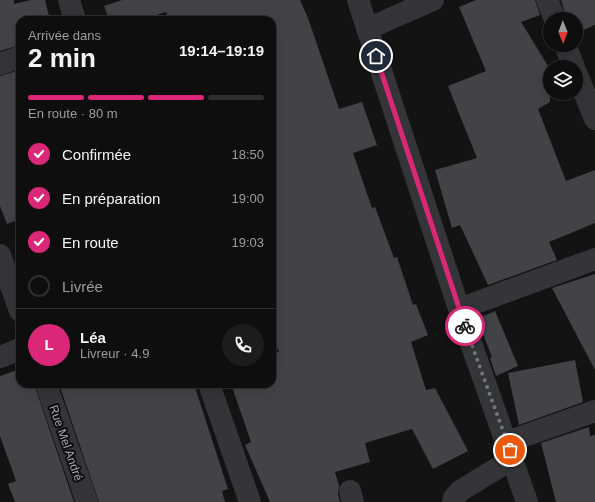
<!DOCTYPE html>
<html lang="fr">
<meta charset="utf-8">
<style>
body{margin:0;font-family:Helvetica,sans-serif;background:#1c1c1d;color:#f1f3f6;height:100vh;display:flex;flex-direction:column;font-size:15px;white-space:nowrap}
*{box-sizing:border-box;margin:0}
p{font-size:13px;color:#9b9c9e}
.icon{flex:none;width:22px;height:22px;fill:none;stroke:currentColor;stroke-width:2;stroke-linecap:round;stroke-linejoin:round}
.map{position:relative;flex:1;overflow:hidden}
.side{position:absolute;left:16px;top:16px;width:260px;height:372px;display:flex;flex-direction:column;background:#0e0e0f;border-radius:12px;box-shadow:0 4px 16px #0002,0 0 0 1px #2e2e2f}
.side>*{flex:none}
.needle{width:26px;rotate:179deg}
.buttons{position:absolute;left:543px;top:12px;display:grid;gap:8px}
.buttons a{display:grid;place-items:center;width:40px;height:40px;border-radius:50%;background:#0e0e0f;box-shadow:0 4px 16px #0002,0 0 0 1px #2e2e2f;font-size:20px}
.pin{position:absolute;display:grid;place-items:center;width:34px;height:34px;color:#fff;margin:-17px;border:2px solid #fff;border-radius:50%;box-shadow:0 1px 4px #0007}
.courier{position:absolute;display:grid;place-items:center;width:40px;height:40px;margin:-20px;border:3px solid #db2777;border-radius:50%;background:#fff;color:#222;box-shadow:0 1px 5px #0007}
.overview em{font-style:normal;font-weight:800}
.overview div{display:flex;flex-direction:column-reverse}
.overview{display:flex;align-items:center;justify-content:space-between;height:68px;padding:0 12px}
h1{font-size:26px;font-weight:800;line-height:30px}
.bar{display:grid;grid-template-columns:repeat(4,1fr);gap:6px 4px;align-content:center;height:48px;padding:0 12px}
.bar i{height:5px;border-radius:3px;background:#2e2e2f}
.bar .active{background:#db2777}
.bar p{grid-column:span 4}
.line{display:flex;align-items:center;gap:10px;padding:0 12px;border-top:1px solid #2e2e2f}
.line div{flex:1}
.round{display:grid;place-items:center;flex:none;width:42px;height:42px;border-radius:21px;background:#1c1c1d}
ol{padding:0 12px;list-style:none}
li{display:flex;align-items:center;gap:12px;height:44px}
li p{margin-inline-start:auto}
li .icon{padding:4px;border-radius:50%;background:#db2777;color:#fff;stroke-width:4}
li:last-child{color:#9b9c9e}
li i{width:22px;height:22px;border:2px solid #2e2e2f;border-radius:50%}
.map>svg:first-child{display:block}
.building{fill:#424347}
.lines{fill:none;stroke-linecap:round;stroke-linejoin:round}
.minor{stroke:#343539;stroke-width:22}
.done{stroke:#72757b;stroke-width:4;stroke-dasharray:0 7.2}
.route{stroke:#db2777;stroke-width:5}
.labels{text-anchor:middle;stroke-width:4;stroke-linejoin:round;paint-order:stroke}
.street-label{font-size:12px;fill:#a5aab3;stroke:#0e0e0f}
</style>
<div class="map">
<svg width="595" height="502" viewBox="0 0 595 502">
<rect width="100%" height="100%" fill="#131314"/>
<!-- building -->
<path class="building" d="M0,0H14V4L31,0H45L50,20H18L20,45L0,51Z
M122,0H300L308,18L339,109L362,102L377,145L353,153L372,208L375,207L394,258L397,257L413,305L416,304L428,335L411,342L426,390L435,388L468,451L433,469L412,429L365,443L370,462L335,472L339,486L338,494L340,502H270L245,445L251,442L231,384H272V354L279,352L272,334V20H168L166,12L141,20H109L104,6Z
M476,0H535L540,15L521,22L550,69V102L538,109L566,181L595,170V223L549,242L557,260L488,285L460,225L452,228L435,170L477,158L448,86L486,71L459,7Z
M561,0H595V25L576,33V19H567Z
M20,70V219L7,224L0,206V76Z
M595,274V370L552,288Z
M495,311L518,366L496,376L490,358L492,357L477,319Z
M575,360L583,402L519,425L508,373Z
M20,369V384H34L74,502H15L8,484L16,481L0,436V376Z
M59,384H194L228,489L222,491L225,502H99Z
M589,427L590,436L595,435V502H556L541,443Z"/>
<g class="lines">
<!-- minor -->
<path class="minor" d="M69,0L75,20
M358,0L459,309L527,502
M547,0L555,19
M367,29L433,0
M565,45L574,67
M0,64L20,57
M576,72L595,119
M0,255L20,311
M459,309L595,259
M0,357L20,349
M46,384L87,502
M209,384L250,502
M507,442L595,411
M350,491L353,502
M453,502L454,498L460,491L512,459"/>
</g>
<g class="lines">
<!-- done -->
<path class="done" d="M465,326L510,450"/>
<!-- route -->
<path class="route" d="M376,56L465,326"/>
</g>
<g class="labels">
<!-- street labels -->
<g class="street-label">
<text transform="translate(66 443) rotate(71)" y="4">Rue Mel André</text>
</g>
</g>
</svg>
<div class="buttons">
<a><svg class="needle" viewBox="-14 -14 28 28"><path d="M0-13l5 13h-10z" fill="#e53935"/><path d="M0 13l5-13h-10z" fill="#9b9c9e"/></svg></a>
<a><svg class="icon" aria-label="layers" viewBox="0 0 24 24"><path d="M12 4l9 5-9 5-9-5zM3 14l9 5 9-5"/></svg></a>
</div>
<div class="pin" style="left:510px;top:450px;background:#ea580c"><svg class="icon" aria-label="bag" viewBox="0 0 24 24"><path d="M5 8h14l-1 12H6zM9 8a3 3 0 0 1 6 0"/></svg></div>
<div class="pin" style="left:376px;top:56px;background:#1f2937"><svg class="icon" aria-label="home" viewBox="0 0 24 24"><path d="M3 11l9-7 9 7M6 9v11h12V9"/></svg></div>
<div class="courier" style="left:465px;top:326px"><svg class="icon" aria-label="bike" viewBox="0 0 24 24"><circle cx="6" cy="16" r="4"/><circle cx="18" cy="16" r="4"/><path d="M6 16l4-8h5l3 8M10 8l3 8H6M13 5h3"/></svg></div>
<section class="side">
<div class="overview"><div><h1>2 min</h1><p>Arrivée dans</p></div><em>19:14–19:19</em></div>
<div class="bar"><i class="active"></i><i class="active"></i><i class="active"></i><i></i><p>En route · 80 m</p></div>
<ol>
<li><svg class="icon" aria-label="check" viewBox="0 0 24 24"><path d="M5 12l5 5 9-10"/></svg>Confirmée<p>18:50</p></li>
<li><svg class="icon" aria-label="check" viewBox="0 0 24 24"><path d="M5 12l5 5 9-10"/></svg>En préparation<p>19:00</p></li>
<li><svg class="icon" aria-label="check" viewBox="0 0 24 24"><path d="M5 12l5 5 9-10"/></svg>En route<p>19:03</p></li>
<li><i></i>Livrée</li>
</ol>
<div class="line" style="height:72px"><b class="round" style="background:#db2777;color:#fff">L</b><div><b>Léa</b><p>Livreur · 4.9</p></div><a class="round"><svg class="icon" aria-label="phone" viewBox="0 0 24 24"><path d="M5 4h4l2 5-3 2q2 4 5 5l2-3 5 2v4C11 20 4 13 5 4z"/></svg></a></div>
</section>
</div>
